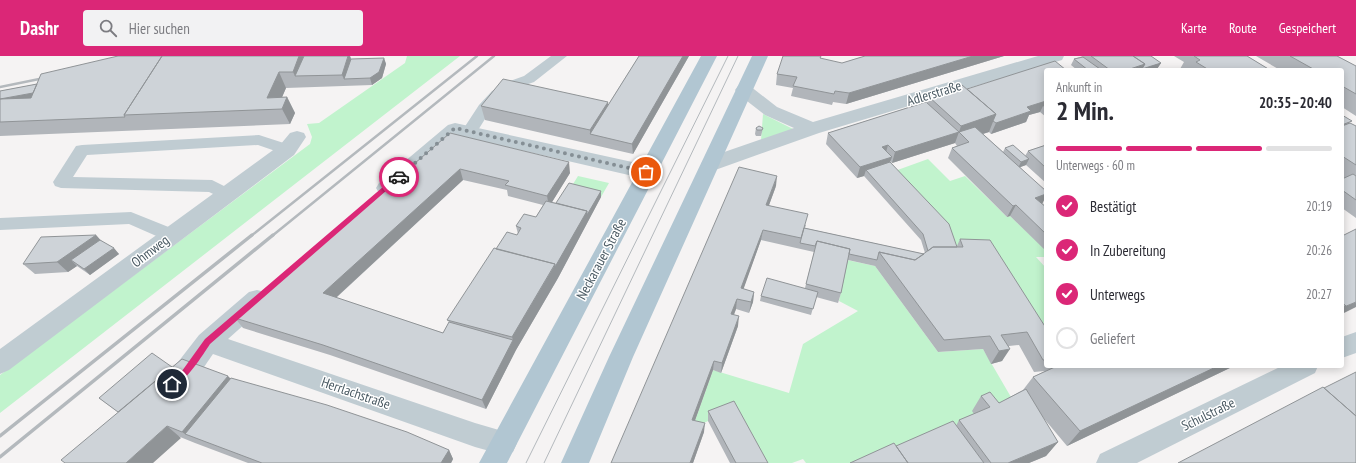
<!DOCTYPE html>
<html lang="de">
<meta charset="utf-8">
<style>
body{margin:0;font-family:"PT Sans Narrow",sans-serif;background:#f2f2f3;color:#2b2b33;height:100vh;display:flex;flex-direction:column;font-size:15px;white-space:nowrap}
*{box-sizing:border-box;margin:0}
p{font-size:13px;color:#7c7c81}
.icon{flex:none;width:22px;height:22px;fill:none;stroke:currentColor;stroke-width:2;stroke-linecap:round;stroke-linejoin:round}
.map{position:relative;flex:1;overflow:hidden}
.panel{position:absolute;left:1044px;top:12px;width:300px;height:300px;display:flex;flex-direction:column;background:#fff;border-radius:4px;box-shadow:0 2px 10px #0003}
.panel>*{flex:none}
.pin{position:absolute;display:grid;place-items:center;width:34px;height:34px;color:#fff;margin:-17px;border:2px solid #fff;border-radius:50%;box-shadow:0 1px 4px #0007}
.courier{position:absolute;display:grid;place-items:center;width:40px;height:40px;margin:-20px;border:3px solid #db2777;border-radius:50%;background:#fff;color:#222;box-shadow:0 1px 5px #0007}
.head em{font-style:normal;font-weight:800}
.head div{display:flex;flex-direction:column-reverse}
.head{display:flex;align-items:center;justify-content:space-between;height:68px;padding:0 12px}
h1{font-size:26px;font-weight:800;line-height:30px}
.bar{display:grid;grid-template-columns:repeat(4,1fr);gap:6px 4px;align-content:center;height:48px;padding:0 12px}
.bar i{height:5px;border-radius:3px;background:#e1e1e2}
.bar .selected{background:#db2777}
.bar p{grid-column:span 4}
ol{padding:0 12px;list-style:none}
li{display:flex;align-items:center;gap:12px;height:44px}
li p{margin-inline-start:auto}
li .icon{padding:4px;border-radius:50%;background:#db2777;color:#fff;stroke-width:4}
li:last-child{color:#7c7c81}
li i{width:22px;height:22px;border:2px solid #e1e1e2;border-radius:50%}
header{display:flex;align-items:center;gap:24px;box-sizing:border-box;height:56px;padding:0 20px;background:#db2777;color:#fff}
header strong{font-size:19px}
nav{display:flex;gap:22px;margin-inline-start:auto;font-size:14px}
.search{width:280px;height:36px;background:#f2f2f3;display:flex;align-items:center;gap:10px;box-sizing:border-box;padding:0 14px;border-radius:4px;color:#7c7c81;font-size:15px}
.map>svg:first-child{display:block}
.green{fill:#c1f3cd}
.lines{fill:none;stroke-linecap:round;stroke-linejoin:round}
.lane{fill:#c0ccd2;fill-rule:evenodd}
.street{fill:#c0ccd2;fill-rule:evenodd}
.primary{fill:#b1c6d2;fill-rule:evenodd}
.tram{stroke:#b4b9bd;stroke-width:1}
.rail-far1{stroke:#b4b9bd;stroke-width:2.5}
.rail{stroke:#b4b9bd;stroke-width:3.5}
.wall{fill:#b1b5ba;fill-rule:evenodd}
.shaded-wall{fill:#909497}
.building{fill:#ced3d8;stroke:#909497}
.route{fill:#db2777}
.done{stroke:#858f95;stroke-width:4;stroke-dasharray:0 7.2}
.labels{text-anchor:middle;stroke-width:3;stroke-linejoin:round;paint-order:stroke}
.street-label{font-size:14px;fill:#495962;stroke:#fff}
</style>
<header>
<strong>Dashr</strong>
<div class="search"><svg class="icon" aria-label="search" viewBox="0 0 24 24"><circle cx="10" cy="10" r="6"/><path d="M15 15l6 6"/></svg>Hier suchen</div>
<nav><a>Karte</a><a>Route</a><a>Gespeichert</a></nav>
</header>
<div class="map">
<svg width="1356" height="407" viewBox="0 0 1356 407">
<rect width="100%" height="100%" fill="#f5f3f3"/>
<!-- green -->
<path class="green" d="M407,0H460L0,357V319L310,88L312,81L307,68L319,67L405,7Z
M763,58L795,74L761,84Z
M928,103L950,125L965,120L1007,161L1010,160L1046,194V201H1036L1046,212V267L1031,273L954,196L892,116Z
M578,120L609,127L601,141L570,133Z
M847,204L875,210L938,296L983,293L1015,348L980,365L874,407H806L803,403L792,407H761L708,365L692,373L713,314L789,337L803,288L858,255L839,245Z"/>
<g class="lines">
<!-- lane -->
<path class="lane" d="M551,0H567L534,26L517,32L502,41L490,55L475,79L470,80L465,79L462,75L479,49L492,35L507,26L524,20Z
M259,79L293,90L295,94L293,98L287,99L258,89L87,99L73,121L212,124L232,134L234,138L232,142L226,144L209,136L61,132L55,130L53,126L76,90L82,89Z
M131,156L176,174L179,179L176,184L170,186L129,168L0,174V162Z"/>
<!-- street -->
<path class="street" d="M1038,0H1064L1062,4L819,77L718,113L711,115L704,113L701,108L704,103L794,72L765,59L738,38L735,34L738,30L744,29L750,30L777,51L813,66Z
M455,67L646,109L653,111L656,116L653,121L646,123L459,80L393,137L386,139L379,137L376,132L379,127L448,69Z
M297,75L304,77L306,81L294,99L9,314L0,318V293L280,89L290,77Z
M257,234L265,236L268,243L265,250L228,283L475,367L513,378L517,387L513,396L504,399L475,391L213,298C205,309 188,338 172,339C170,339 166,337 163,336L159,328L163,320L175,310L199,279L249,236Z
M1356,276V297L1342,302V281Z
M1282,310H1318L1315,317L1137,407H1096L1100,398Z"/>
<!-- primary -->
<path class="primary" d="M701,0H717L507,407H479Z
M752,0H768L633,301L589,407H561L609,301Z"/>
<!-- tram -->
<path class="tram" d="M526,407L728,0
M544,407L738,0"/>
<!-- rail-far1 -->
<path class="rail-far1" d="M0,31L49,21
M251,180L477,0
M272,180L494,0"/>
<!-- rail -->
<path class="rail" d="M0,380L252,179
M0,401L273,179"/>
</g>
<!-- wall -->
<path class="wall" d="M118,0H350L351,3L384,2L386,8L382,22L372,29L286,32L282,41H287L295,57L290,68L0,80V35L37,28Z
M639,0H689L633,98L485,64L481,50L608,49Z
M865,0H1004L846,48L833,46L832,49L791,40L793,32L776,29L777,18L842,7Z
M1083,0H1151L1161,7L1157,13L1154,14H1077L1071,9L1074,3Z
M1174,0H1247L1270,14H1181L1180,13L1184,6Z
M1256,0H1337L1356,10V60L1342,51V14H1280Z
M1046,14V61L1040,56L1029,59L1026,66L991,78L989,76L983,78L1003,96L1005,92L1025,100L1028,95L1046,89V127L1026,109L1020,111L1046,140L1042,148L1046,151V195L1010,160L1007,161L948,102L952,92L957,90L955,87L892,107L890,105V106L957,190L960,183L1046,272V310H1234L1067,390L1041,359L1058,386L1046,400L1029,407H850L956,370L959,364L974,358L972,355L981,340L999,347L1023,334L1033,321L1045,315L1034,316L1019,289L1009,290L1002,305L991,308L983,293L938,296L875,210L848,204L841,237L838,247L816,241L811,259L760,245L761,240L805,232L814,196L761,184L743,233L754,236L753,246L749,257L736,253L734,259L738,270L721,317L713,314L695,364L704,376L693,407H611L776,130L769,149L806,169L805,172L924,198L925,197L921,184L864,120L857,122L826,88L828,77L926,46L928,40L967,33Z
M1342,59L1350,67L1356,70V162L1342,152Z
M756,72H763L761,80H756L755,78Z
M450,77L570,117L552,146L556,147L601,135V141L558,222L516,294L486,353L330,299L243,272L235,262ZM463,124L507,134L508,140L543,149L536,161L516,170L518,178L517,179L496,193L447,264L449,266L443,277L336,242Z
M96,179L100,184L119,198L90,219L77,210L68,216L35,218L23,208Z
M172,311L231,322L449,394L453,403L451,407H248L195,387L118,356L99,342Z
M708,355L768,407H730L708,365Z"/>
<!-- shaded-wall -->
<path class="shaded-wall" d="M299,0H304L295,20L293,16Z
M348,0H350L353,9L344,23L342,19Z
M683,0H689L633,98L632,88Z
M973,0H1004L846,48L849,37Z
M384,2L386,8L382,22L372,29L370,22Z
M1161,7L1157,13L1154,14H1127L1145,8Z
M279,16L286,32L277,53L267,42Z
M44,35L49,41L0,50V43Z
M287,41L295,57L290,68L282,53Z
M1046,45V52L1043,50L1040,56L1029,59L1026,66L991,78L996,67L1027,51Z
M608,46L609,60L590,78V74Z
M996,58L989,76L966,83L959,76L961,70Z
M959,76L955,87L892,107L895,96Z
M888,89L885,100L882,91Z
M892,101L888,112L866,114L864,120L857,122L860,111Z
M1029,103L1026,109L1018,112L1021,106Z
M569,106L570,117L549,151L547,140Z
M460,113L463,124L329,248L323,237Z
M777,120L776,130L765,160L766,149Z
M601,135V141L558,222L516,294L512,281L587,155Z
M1046,138V140L1042,148L1035,142Z
M1016,149L1010,160L1007,161L1013,150Z
M763,174L761,184L740,243L741,232Z
M96,179L105,189L71,204L77,210L68,216L57,206Z
M114,192L119,198L90,219L84,213Z
M754,236L753,246L749,257L751,246Z
M737,243L736,253L730,268L731,258Z
M1356,246V251L1342,258V253L1344,251Z
M739,260L738,270L721,317L722,307Z
M513,284L516,294L486,353L482,344Z
M1010,293L1002,305L991,308L999,295Z
M714,305L713,314L692,373V364Z
M1218,310H1234L1067,390L1080,375Z
M228,320L239,332L185,378L182,376Z
M705,367L704,376L693,407H690Z
M167,370L181,382L153,407H126Z
M1058,386L1046,400L1029,407H1008Z
M449,394L453,403L451,407H441Z"/>
<!-- building -->
<path class="building" d="M118,0H162L124,59L125,61L0,66V43L31,42L41,18Z
M162,0H299L293,16H279L267,42L287,41L282,53L124,59Z
M304,0H348L342,19L295,20Z
M639,0H683L632,88L590,78Z
M783,0H821L820,2L842,7L865,0H973L849,37L835,35L834,38L793,30L797,21L777,18Z
M1091,0H1133L1145,8L1127,14H1110Z
M1133,0H1151L1161,7L1142,13L1145,8Z
M1194,0H1247L1270,14H1209L1196,6L1200,4Z
M1290,0H1337L1356,10V38L1342,30V14H1315Z
M1083,1L1100,13L1098,14H1088L1074,3Z
M384,2L379,16L370,22L344,23L351,3Z
M1055,5L1066,14H1046V45L1027,51L1031,55L996,67L993,65L996,58L967,33Z
M503,23L608,46L590,74L481,50Z
M37,28L33,37L0,43V35Z
M962,29L996,58L961,70L928,40Z
M926,46L959,76L895,96L888,89L882,91L892,101L860,111L828,77Z
M1342,59L1352,65L1342,69Z
M1350,67L1356,70V109L1342,100V70Z
M759,70L763,72L762,74H757L756,72Z
M975,71L1046,135V138L1035,142L1046,151V178L1016,149L1013,150L952,92L969,86L959,76Z
M450,77L569,106L547,140L505,129L509,125L460,113L323,237L443,277L449,266L513,284L482,344L323,289L235,262Z
M1013,89L1029,103L1021,106L1005,92Z
M1046,89V112L1028,95Z
M890,106L949,168L957,191H933L928,195L923,178L866,114Z
M739,111L777,120L766,149L808,158L801,182L763,174L741,232L754,236L751,246L737,243L731,258L739,260L722,307L714,305L692,364L705,367L690,407H611Z
M1353,118L1356,120V144L1342,134V123Z
M569,127L601,135L587,159V155L556,147Z
M546,145L587,155L555,211V208L496,193L507,176L517,179L521,172L516,170L524,158L536,161Z
M804,172L924,198L915,204L879,196L877,204L849,198L850,193L817,185L815,190L800,187Z
M1356,173V246L1344,251L1346,250L1342,247V180Z
M96,179L57,206L23,208L41,181Z
M960,183L990,184L1046,272V304H1043L1027,276L1001,279L1010,293L999,295L990,280L944,284L879,196L915,204L933,191H963Z
M100,184L114,192L84,213L71,204Z
M817,185L850,193L841,237L806,228Z
M494,192L555,208L512,281L447,264Z
M767,222L818,236L813,253L761,240Z
M1342,247L1346,250L1342,252Z
M152,297L172,311L118,356L99,342Z
M182,303L228,320L182,376L167,370L126,407H65L61,404Z
M1057,310H1218L1080,375L1033,321Z
M1356,316V360L1324,332Z
M231,322L327,349L407,376L449,394L441,407H262L185,378Z
M1323,331L1356,360V407H1178Z
M1026,333L1058,386L1008,407H991L959,364L990,351L981,340L990,336L999,347Z
M734,345L768,407H736L708,355Z
M953,365L984,407H908L896,390Z
M894,387L908,407H850Z"/>
<!-- route -->
<path class="route" d="M397,119L402,121L210,288C204,297 182,333 170,330V325L182,315L205,283Z"/>
<g class="lines">
<!-- done -->
<path class="done" d="M399,121L455,72L646,116"/>
</g>
<g class="labels">
<!-- street labels -->
<g class="street-label">
<text transform="translate(934 37) rotate(-17)" y="5">Adlerstraße</text>
<text transform="translate(150 195) rotate(-37)" y="5">Ohmweg</text>
<text transform="translate(601 203) rotate(-62)" y="5">Neckarauer Straße</text>
<text transform="translate(356 337) rotate(19)" y="5">Herrlachstraße</text>
<text transform="translate(1208 358) rotate(-26)" y="5">Schulstraße</text>
</g>
</g>
</svg>
<div class="pin" style="left:646px;top:116px;background:#ea580c"><svg class="icon" aria-label="bag" viewBox="0 0 24 24"><path d="M5 8h14l-1 12H6zM9 8a3 3 0 0 1 6 0"/></svg></div>
<div class="pin" style="left:172px;top:328px;background:#1f2937"><svg class="icon" aria-label="home" viewBox="0 0 24 24"><path d="M3 11l9-7 9 7M6 9v11h12V9"/></svg></div>
<div class="courier" style="left:399px;top:121px"><svg class="icon" aria-label="car" viewBox="0 0 24 24"><path d="M5 17H2v-5l4-1 3-4h7l3 4 3 1v5h-3M9 17h6M6 11h13"/><circle cx="7" cy="17" r="2"/><circle cx="17" cy="17" r="2"/></svg></div>
<section class="panel">
<div class="head"><div><h1>2 Min.</h1><p>Ankunft in</p></div><em>20:35–20:40</em></div>
<div class="bar"><i class="selected"></i><i class="selected"></i><i class="selected"></i><i></i><p>Unterwegs · 60 m</p></div>
<ol>
<li><svg class="icon" aria-label="check" viewBox="0 0 24 24"><path d="M5 12l5 5 9-10"/></svg>Bestätigt<p>20:19</p></li>
<li><svg class="icon" aria-label="check" viewBox="0 0 24 24"><path d="M5 12l5 5 9-10"/></svg>In Zubereitung<p>20:26</p></li>
<li><svg class="icon" aria-label="check" viewBox="0 0 24 24"><path d="M5 12l5 5 9-10"/></svg>Unterwegs<p>20:27</p></li>
<li><i></i>Geliefert</li>
</ol>
</section>
</div>
